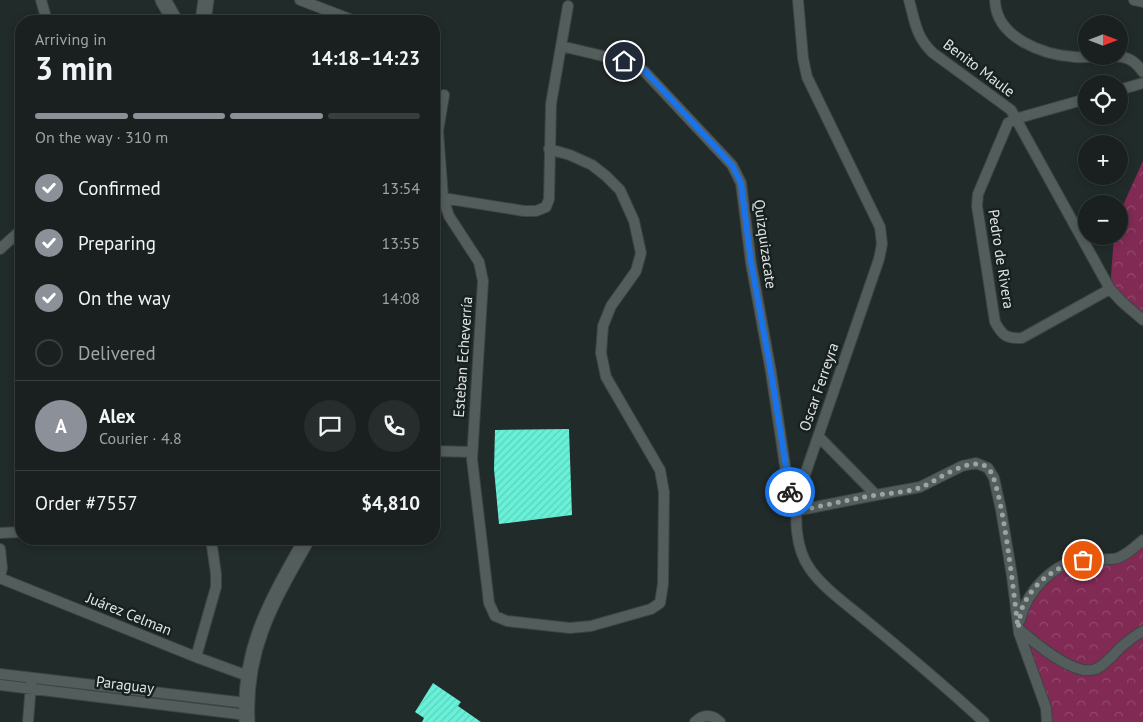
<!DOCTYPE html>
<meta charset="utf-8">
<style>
body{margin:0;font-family:"PT Sans",sans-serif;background:#262d2c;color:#f1f3f6;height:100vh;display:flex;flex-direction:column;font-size:19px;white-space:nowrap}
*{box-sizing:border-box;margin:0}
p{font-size:16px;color:#9fa3a4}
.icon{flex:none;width:28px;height:28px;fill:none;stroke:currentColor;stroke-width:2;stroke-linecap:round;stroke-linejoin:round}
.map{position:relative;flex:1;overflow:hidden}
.sheet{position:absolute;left:15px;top:15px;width:425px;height:530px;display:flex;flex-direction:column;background:#19201f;border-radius:20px;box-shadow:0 2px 8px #0003,0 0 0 1px #373e3d}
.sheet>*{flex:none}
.needle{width:32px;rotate:90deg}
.tools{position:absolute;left:1078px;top:15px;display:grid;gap:10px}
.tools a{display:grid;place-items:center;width:50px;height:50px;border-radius:50%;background:#19201f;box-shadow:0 2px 8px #0003,0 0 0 1px #373e3d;font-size:25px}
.pin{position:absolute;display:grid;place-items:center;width:42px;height:42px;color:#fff;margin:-21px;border:2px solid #fff;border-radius:50%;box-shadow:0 1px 5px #0007}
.courier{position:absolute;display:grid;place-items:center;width:50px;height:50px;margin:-25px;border:4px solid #1a73e8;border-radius:50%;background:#fff;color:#222;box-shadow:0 1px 6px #0007}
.head em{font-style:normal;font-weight:700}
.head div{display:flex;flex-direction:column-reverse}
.head{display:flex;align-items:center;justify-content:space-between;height:85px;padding:0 20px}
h1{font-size:32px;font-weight:700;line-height:38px}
.bar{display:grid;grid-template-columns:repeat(4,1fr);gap:8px 5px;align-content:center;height:60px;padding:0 20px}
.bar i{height:6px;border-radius:4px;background:#373e3d}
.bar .active{background:#8c9099}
.bar p{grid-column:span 4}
.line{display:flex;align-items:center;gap:12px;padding:0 20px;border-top:1px solid #373e3d}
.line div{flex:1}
.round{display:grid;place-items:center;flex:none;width:52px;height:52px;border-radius:26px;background:#262d2c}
ol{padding:0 20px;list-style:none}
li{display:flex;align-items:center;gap:15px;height:55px}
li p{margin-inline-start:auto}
li .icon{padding:5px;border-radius:50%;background:#8c9099;color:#fff;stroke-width:4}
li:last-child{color:#9fa3a4}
li i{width:28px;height:28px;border:2px solid #373e3d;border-radius:50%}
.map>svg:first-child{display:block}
.forest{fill:url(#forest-crowns)}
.building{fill:url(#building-hatch)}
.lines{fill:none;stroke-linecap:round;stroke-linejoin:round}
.street-casing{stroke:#3d4544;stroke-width:12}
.secondary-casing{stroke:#3d4544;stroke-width:17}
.street{stroke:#535d5b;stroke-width:10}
.secondary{stroke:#535d5b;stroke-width:15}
.done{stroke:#9ca4a3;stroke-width:5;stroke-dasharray:0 9}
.route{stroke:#1a73e8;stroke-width:6}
.labels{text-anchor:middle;stroke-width:5;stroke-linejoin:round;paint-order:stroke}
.street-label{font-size:15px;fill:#dfe5e4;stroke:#18211f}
</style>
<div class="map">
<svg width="1143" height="722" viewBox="0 0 1143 722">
<defs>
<pattern id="forest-crowns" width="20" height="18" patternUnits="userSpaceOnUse" patternTransform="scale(1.25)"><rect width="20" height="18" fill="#802a54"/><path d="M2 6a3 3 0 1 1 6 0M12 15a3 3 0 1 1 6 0" fill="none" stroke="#92496c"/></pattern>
<pattern id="building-hatch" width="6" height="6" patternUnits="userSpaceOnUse" patternTransform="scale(1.25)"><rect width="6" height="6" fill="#67f1d8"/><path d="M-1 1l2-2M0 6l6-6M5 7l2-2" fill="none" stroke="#60cfba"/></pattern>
</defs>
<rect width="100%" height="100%" fill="#212b29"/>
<!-- forest -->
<path class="forest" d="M1143,161V319L1110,289L1114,236H1119V214Z
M1143,537V722H1047L1018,628L1044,579L1083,560L1117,558Z"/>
<!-- building -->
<path class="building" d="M569,429L572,515L499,524L494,469L495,430Z
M433,683L461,702L458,706L481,722H422L424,718L415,712Z"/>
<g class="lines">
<defs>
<path id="street" d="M41,0L47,21
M300,0L355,21
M798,0L803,58L807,77L880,227L882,244L879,259L799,492C794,517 795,548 810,569C825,590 849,606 869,623C908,655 947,688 984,722
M909,0C915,22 916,37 933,53L1011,110L1110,289L1122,302L1143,320
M995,0C996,38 1043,55 1075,57C1090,58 1107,54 1122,57C1131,58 1138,65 1143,72
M1134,0L1143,2
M561,46L624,61L644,71L732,165L741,183L751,263L771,372L790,499L795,511L876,495
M1119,90L1143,83
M444,95L438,131L443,198L449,216L479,262L483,281L472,459L489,603L495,616L507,621L570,628L591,626L651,609L660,603L663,584L664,492L660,470L606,377L601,353L603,326L611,306L636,271L641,253L634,221L620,190L606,176L592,165L570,155L549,149
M1086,99L1015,119L1008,123L978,194L977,206L995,322C1002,335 1006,339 1022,338L1110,289
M434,198H443L524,211H536L546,207L549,199L551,104L568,6
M0,249L21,230
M818,436L876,495L920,487L962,466L976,463L988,468L994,478L1001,510L1012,576L1019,633L1046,708L1047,722
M434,451L472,452
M0,533L21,532
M0,549L2,568L0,577
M0,578L196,657L248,676
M1020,620C1027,591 1052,564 1083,559C1094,558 1107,561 1118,558C1128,554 1135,547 1143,540
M1019,629C1034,642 1077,680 1098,668C1107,663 1114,654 1121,647C1128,641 1136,635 1143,631
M196,657L216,587V574L211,539
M0,674L246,703
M0,685L247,715
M28,722L31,684
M695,722C703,714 712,714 720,722"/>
<path id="secondary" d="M163,0L175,21
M203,21L206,0
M247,722C243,648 272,601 307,539"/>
</defs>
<!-- street casing -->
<use href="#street" class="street-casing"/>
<!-- secondary casing -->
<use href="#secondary" class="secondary-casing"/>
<!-- street -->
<use href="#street" class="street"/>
<!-- secondary -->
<use href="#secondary" class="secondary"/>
</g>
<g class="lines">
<!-- done -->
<path class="done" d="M790,492L796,511C823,506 850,499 877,495C892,493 908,492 922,487C938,480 972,454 988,468C1002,480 1015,604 1018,628C1020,620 1020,611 1024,604C1035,581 1058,565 1083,560"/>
<!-- route -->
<path class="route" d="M624,61L644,70L732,165L741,183L751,262L771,372L790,492"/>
</g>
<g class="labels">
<!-- street labels -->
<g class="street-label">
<text transform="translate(979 68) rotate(37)" y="5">Benito Maule</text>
<text transform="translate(765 244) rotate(82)" y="5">Quizquizacate</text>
<text transform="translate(1001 259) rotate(81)" y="5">Pedro de Rivera</text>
<text transform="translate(463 357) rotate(-86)" y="5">Esteban Echeverría</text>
<text transform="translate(819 387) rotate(-71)" y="5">Oscar Ferreyra</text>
<text transform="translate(129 614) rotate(22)" y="5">Juárez Celman</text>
<text transform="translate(125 685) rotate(7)" y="5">Paraguay</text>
</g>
</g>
</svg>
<div class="tools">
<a><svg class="needle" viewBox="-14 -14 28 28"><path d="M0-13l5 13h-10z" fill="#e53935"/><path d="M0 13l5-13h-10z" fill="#9fa3a4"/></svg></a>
<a><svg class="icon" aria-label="locate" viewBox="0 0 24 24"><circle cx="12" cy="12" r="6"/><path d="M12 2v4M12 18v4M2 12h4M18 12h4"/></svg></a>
<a>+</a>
<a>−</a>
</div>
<div class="pin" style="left:1083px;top:560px;background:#ea580c"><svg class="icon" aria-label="bag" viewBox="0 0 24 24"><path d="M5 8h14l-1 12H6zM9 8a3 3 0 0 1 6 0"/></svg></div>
<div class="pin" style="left:624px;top:61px;background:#1f2937"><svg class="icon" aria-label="home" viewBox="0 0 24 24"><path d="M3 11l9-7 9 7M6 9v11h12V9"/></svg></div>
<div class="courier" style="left:790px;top:492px"><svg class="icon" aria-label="bike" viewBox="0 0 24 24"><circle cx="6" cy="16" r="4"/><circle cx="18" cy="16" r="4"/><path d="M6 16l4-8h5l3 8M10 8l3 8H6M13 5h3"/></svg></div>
<section class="sheet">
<div class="head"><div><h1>3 min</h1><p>Arriving in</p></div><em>14:18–14:23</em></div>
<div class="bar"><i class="active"></i><i class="active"></i><i class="active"></i><i></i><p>On the way · 310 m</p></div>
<ol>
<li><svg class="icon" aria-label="check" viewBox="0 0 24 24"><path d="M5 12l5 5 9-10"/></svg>Confirmed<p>13:54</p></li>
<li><svg class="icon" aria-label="check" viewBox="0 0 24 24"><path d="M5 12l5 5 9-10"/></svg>Preparing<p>13:55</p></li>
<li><svg class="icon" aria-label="check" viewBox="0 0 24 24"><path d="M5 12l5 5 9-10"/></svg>On the way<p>14:08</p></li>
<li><i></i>Delivered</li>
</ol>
<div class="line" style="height:90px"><b class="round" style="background:#8c9099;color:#fff">A</b><div><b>Alex</b><p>Courier · 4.8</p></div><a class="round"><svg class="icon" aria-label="chat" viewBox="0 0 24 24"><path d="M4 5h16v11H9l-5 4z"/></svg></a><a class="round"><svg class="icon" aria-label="phone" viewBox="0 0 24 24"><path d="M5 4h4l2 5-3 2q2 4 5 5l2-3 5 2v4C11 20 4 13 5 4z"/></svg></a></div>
<div class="line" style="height:65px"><div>Order #7557</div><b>$4,810</b></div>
</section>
</div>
